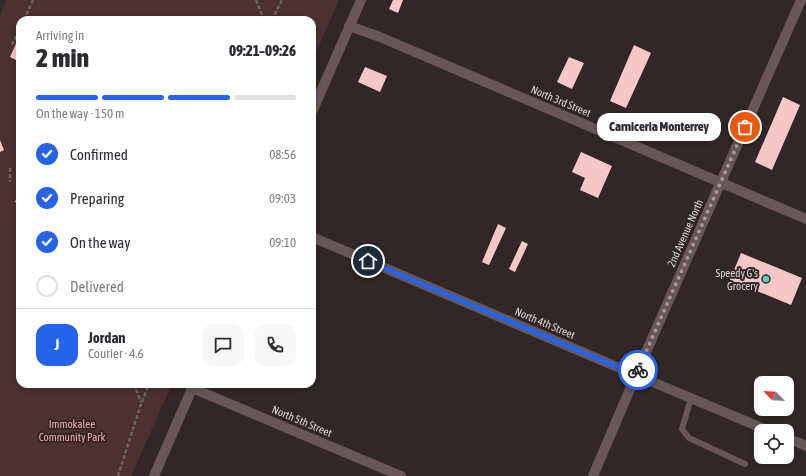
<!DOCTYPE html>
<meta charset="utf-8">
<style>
body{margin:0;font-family:"Asap Condensed",sans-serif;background:#f7f7f7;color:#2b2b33;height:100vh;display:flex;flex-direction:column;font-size:15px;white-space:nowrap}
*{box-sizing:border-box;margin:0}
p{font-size:13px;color:#7c7c81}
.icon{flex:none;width:22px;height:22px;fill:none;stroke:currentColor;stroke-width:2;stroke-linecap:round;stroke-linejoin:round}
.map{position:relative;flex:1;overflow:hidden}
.sheet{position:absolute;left:16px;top:16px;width:300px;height:372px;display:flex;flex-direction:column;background:#fff;border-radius:12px;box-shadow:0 2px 6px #0003}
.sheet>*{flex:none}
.needle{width:26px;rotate:294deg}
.fabs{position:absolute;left:754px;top:376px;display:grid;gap:8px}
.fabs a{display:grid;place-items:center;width:40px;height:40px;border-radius:8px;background:#fff;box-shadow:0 2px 6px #0003;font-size:20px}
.pin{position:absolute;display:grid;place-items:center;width:34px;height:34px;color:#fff;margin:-17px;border:2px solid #fff;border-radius:50%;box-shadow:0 1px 4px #0007}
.courier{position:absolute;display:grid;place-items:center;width:40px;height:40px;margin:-20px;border:3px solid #2563eb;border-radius:50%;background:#fff;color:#222;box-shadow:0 1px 5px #0007}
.bubble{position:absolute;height:28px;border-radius:12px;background:#fff;box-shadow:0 2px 6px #0003;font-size:13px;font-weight:800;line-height:28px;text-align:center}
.head em{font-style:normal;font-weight:800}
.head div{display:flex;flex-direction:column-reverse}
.head{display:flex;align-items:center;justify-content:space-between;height:68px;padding:0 20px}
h1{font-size:26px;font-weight:800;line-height:30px}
.bar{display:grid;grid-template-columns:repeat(4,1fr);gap:6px 4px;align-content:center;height:48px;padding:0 20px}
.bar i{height:5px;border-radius:3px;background:#e1e1e2}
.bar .current{background:#2563eb}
.bar p{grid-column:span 4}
.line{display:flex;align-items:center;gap:10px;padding:0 20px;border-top:1px solid #e1e1e2}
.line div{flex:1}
.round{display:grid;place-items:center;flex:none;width:42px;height:42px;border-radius:12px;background:#f7f7f7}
ol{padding:0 20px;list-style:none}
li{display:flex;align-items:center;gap:12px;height:44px}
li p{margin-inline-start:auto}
li .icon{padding:4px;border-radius:50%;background:#2563eb;color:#fff;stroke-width:4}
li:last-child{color:#7c7c81}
li i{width:22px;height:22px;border:2px solid #e1e1e2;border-radius:50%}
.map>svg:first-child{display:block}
.green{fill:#4c3131}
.building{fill:#f6c7c7}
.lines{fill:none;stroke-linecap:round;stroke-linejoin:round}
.path{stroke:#6b6161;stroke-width:2.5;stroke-dasharray:4 2;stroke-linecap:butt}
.service{stroke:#695757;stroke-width:6}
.minor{stroke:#695757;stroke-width:10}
.done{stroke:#a19898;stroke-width:4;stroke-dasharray:0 7.2}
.route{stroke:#2563eb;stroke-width:5}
.poi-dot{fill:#5acebd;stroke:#322727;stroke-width:1.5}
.labels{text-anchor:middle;stroke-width:4;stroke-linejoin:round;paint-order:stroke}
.street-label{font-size:11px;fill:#ddd5d5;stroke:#322727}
.poi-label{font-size:11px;fill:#ddd5d5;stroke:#322727;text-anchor:end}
.park-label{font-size:11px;fill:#efa9aa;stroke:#322727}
</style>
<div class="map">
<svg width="806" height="476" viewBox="0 0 806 476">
<rect width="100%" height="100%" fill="#322727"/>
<!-- green -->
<path class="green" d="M6,0H339L312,62V20H20V384H172L131,476H0V16Z"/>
<!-- building -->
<path class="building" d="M393,0H403L398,13L389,9Z
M18,39L20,40V50L16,60L10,57Z
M634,45L651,53L626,108L610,101Z
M569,57L584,63L572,89L557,82Z
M365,67L387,76L380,92L358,82Z
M783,97L800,105L772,170L755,162Z
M0,140L4,150L0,152Z
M581,152L612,166L598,198L580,190L585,178L572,172Z
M17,197L20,198V204L15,202Z
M498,224L506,228L489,265L482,262Z
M522,241L528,244L515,272L509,269Z
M741,253L802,278L791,305L730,280Z"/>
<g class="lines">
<!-- path -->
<path class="path" d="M256,0L264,20
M24,20L33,0
M272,20L282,0
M12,45L20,28
M10,168V182
M134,384L141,402
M118,476L140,407L149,384"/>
<!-- service -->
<path class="service" d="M691,398L682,429L689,438L745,464"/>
<!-- minor -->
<path class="minor" d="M349,26L380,37L806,219
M312,112L361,0
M312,237L636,375L769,431
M192,388L401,476
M787,438L806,446
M154,476L194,384
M593,476L636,375L801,0"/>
</g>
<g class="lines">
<!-- done -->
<path class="done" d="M638,370L745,127"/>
<!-- route -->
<path class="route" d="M368,261L636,375L638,370"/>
</g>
<!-- markers -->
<circle class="poi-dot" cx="766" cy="279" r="4"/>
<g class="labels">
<!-- street labels -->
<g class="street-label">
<text transform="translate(561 101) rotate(23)" y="4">North 3rd Street</text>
<text transform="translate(685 233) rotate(-66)" y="4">2nd Avenue North</text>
<text transform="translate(545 323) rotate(23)" y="4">North 4th Street</text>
<text transform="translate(302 421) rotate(23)" y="4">North 5th Street</text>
</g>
<!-- poi labels -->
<g class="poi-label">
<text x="758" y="277">Speedy G's<tspan x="758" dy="13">Grocery</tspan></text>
</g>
<!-- park labels -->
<g class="park-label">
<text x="72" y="428">Immokalee<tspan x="72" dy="13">Community Park</tspan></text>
</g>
</g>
</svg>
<div class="fabs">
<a><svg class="needle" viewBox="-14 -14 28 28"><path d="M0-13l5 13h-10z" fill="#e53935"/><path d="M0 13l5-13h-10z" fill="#7c7c81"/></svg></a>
<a><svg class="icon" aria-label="locate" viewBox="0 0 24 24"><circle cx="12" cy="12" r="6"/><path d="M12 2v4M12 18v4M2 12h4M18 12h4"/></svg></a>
</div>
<div class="pin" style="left:745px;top:127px;background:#ea580c"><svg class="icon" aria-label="bag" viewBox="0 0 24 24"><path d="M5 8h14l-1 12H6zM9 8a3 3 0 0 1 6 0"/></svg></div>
<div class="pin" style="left:368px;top:261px;background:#1f2937"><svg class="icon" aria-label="home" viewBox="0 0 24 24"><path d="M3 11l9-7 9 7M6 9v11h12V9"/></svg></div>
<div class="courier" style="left:638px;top:370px"><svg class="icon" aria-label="bike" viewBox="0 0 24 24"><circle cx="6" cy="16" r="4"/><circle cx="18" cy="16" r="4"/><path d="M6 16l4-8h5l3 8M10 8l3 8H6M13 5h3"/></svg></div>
<div class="bubble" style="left:597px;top:113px;width:124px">Carniceria Monterrey</div>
<section class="sheet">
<div class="head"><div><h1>2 min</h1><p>Arriving in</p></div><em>09:21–09:26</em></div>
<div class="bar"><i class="current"></i><i class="current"></i><i class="current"></i><i></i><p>On the way · 150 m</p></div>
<ol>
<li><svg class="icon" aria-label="check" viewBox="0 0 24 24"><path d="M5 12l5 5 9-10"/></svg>Confirmed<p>08:56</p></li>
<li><svg class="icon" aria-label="check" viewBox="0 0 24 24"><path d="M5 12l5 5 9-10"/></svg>Preparing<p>09:03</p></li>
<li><svg class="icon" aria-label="check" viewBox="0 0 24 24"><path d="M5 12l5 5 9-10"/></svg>On the way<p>09:10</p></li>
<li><i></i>Delivered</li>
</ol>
<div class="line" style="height:72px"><b class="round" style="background:#2563eb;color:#fff">J</b><div><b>Jordan</b><p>Courier · 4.6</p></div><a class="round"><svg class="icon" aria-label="chat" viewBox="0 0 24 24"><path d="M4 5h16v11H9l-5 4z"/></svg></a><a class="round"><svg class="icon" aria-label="phone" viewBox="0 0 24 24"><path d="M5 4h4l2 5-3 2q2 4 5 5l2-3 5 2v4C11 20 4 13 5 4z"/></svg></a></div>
</section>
</div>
